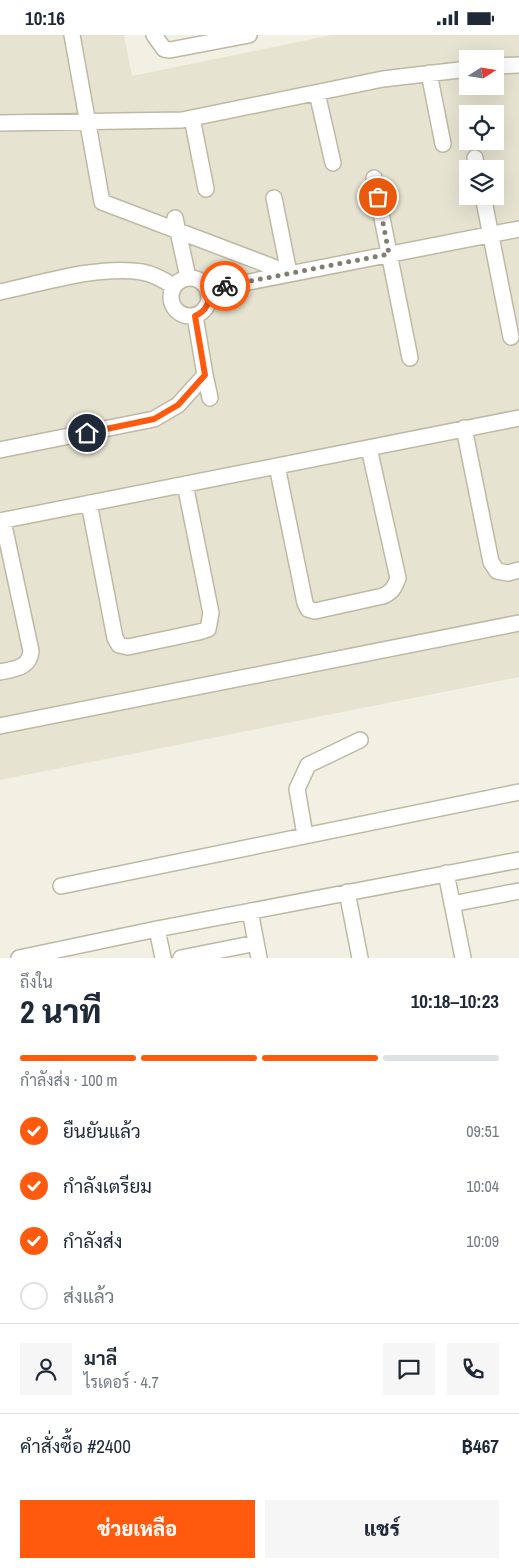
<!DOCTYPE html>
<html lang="th">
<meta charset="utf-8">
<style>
body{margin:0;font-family:"Archivo Narrow",Sarabun,sans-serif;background:#f6f6f7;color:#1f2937;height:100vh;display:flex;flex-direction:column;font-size:19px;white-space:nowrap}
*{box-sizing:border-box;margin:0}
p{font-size:16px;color:#747a83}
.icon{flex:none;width:28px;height:28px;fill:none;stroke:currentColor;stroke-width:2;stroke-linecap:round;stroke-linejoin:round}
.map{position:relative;height:923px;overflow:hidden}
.details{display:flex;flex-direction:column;background:#fff;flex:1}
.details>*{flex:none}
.needle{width:32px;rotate:78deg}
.tools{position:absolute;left:459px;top:15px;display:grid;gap:10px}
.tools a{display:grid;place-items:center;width:45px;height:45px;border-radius:0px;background:#fff;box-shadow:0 5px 20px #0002;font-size:25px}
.pin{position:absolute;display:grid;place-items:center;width:42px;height:42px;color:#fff;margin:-21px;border:2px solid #fff;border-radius:50%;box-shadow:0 1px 5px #0007}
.courier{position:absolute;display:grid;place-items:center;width:50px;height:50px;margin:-25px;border:4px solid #ff5a0d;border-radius:50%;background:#fff;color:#222;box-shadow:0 1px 6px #0007}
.headline em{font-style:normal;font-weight:800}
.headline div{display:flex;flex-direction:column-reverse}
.headline{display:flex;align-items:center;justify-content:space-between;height:85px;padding:0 20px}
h1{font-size:32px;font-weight:800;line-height:38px}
.bar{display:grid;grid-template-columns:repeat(4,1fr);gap:8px 5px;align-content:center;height:60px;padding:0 20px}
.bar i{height:6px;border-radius:4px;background:#e0e1e3}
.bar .active{background:#ff5a0d}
.bar p{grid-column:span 4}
.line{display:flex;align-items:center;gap:12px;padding:0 20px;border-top:1px solid #e0e1e3}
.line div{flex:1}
.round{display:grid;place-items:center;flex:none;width:52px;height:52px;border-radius:0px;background:#f6f6f7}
ol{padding:0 20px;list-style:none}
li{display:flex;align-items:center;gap:15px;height:55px}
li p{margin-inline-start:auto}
li .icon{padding:5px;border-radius:50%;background:#ff5a0d;color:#fff;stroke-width:4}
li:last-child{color:#747a83}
li i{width:28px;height:28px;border:2px solid #e0e1e3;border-radius:50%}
.button{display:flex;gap:10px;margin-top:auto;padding:10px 20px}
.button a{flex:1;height:58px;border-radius:0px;background:#ff5a0d;color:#fff;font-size:20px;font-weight:800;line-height:58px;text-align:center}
.button a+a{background:#f6f6f7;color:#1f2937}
.status{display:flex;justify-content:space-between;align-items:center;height:35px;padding:0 25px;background:#fff;direction:ltr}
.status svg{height:14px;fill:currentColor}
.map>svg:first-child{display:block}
.residential{fill:#e6e3d1;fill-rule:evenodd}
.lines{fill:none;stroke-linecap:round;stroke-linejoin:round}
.street-casing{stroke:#beb9a5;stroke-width:18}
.street{stroke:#fff;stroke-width:15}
.done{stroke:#817e71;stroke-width:5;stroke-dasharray:0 9}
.route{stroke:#ff5a0d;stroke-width:6}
</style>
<div class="status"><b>10:16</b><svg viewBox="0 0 49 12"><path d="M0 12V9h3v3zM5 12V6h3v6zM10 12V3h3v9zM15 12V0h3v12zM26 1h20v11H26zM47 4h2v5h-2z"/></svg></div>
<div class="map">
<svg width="519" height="923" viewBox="0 0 519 923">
<rect width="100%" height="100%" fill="#f2f0e3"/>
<!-- residential -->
<path class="residential" d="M0,0H124L132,41L332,0H519V642L0,745ZM468,24H495V51H468ZM468,79H495V106H468ZM468,134H495V161H468Z"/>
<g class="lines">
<defs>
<path id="street" d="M72,0L102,167L289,238L274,163
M154,0L164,14L170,15L249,0
M495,31L519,30
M429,38L443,109
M317,58L333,128
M192,83L206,154
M0,88L182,85L383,44L468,34
M475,123L477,134
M374,143L410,323
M483,161L511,302
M175,183L188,242
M171 262a19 19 0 1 1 38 0a19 19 0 1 1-38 0Z
M208,255L519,194
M0,257C43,248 98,230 142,237C153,239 164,245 173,251
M205,340L210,363
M464,393L491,527L497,536L508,538L519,535
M0,415L154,384L178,370L205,340L195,281
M277,431L305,568L308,574L315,576L383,561C392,557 395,552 398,543L369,413
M89,468L115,603L119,610L128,612L199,597L208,594L211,578L185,449
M0,486L519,383
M0,637C14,634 30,633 31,616L3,486
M0,691L519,588
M305,800L297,754L308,730L360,705
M446,838L463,923
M61,851L519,757
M347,857L360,923
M452,869L519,856
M250,876L259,923
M157,894L163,923
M19,923L157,894L519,825
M181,923L256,908"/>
</defs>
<!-- street casing -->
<use href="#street" class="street-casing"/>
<!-- street -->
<use href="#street" class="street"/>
</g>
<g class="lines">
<!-- done -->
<path class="done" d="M225,251L389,219L378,162"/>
<!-- route -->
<path class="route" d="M87,398L154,384L178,370L205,340L195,281C206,276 211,267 208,255L225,251"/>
</g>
</svg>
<div class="tools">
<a><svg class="needle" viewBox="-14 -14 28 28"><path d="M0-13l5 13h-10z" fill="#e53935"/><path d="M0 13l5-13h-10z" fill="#747a83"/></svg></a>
<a><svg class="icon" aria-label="locate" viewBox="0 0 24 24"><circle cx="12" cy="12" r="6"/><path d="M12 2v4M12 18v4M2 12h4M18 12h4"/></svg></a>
<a><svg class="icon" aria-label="layers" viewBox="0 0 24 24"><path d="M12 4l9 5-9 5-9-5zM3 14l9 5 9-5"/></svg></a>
</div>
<div class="pin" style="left:378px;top:162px;background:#ea580c"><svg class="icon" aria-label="bag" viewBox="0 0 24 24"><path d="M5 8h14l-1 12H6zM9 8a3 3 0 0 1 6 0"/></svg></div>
<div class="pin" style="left:87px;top:398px;background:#1f2937"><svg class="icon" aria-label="home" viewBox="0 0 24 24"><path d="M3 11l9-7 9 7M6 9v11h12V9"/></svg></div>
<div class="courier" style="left:225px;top:251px"><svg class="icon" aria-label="bike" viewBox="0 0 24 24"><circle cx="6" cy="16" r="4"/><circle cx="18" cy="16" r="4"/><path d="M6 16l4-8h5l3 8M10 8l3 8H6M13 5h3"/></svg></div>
</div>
<section class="details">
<div class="headline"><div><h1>2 นาที</h1><p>ถึงใน</p></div><em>10:18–10:23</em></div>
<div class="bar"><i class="active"></i><i class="active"></i><i class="active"></i><i></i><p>กำลังส่ง · 100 m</p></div>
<ol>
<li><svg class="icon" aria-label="check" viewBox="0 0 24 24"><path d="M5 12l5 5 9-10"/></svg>ยืนยันแล้ว<p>09:51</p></li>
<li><svg class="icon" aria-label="check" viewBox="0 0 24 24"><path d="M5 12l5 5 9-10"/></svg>กำลังเตรียม<p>10:04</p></li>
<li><svg class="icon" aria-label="check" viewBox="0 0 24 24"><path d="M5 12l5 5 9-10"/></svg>กำลังส่ง<p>10:09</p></li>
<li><i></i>ส่งแล้ว</li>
</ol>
<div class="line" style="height:90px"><a class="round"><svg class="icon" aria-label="person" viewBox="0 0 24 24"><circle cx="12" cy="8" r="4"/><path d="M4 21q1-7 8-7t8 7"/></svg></a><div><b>มาลี</b><p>ไรเดอร์ · 4.7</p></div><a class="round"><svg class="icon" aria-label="chat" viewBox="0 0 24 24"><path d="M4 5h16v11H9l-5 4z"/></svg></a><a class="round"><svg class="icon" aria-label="phone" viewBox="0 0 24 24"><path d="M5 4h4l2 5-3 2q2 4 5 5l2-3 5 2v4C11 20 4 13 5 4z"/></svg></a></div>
<div class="line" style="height:65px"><div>คำสั่งซื้อ #2400</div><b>฿467</b></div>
<div class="button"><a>ช่วยเหลือ</a><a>แชร์</a></div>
</section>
